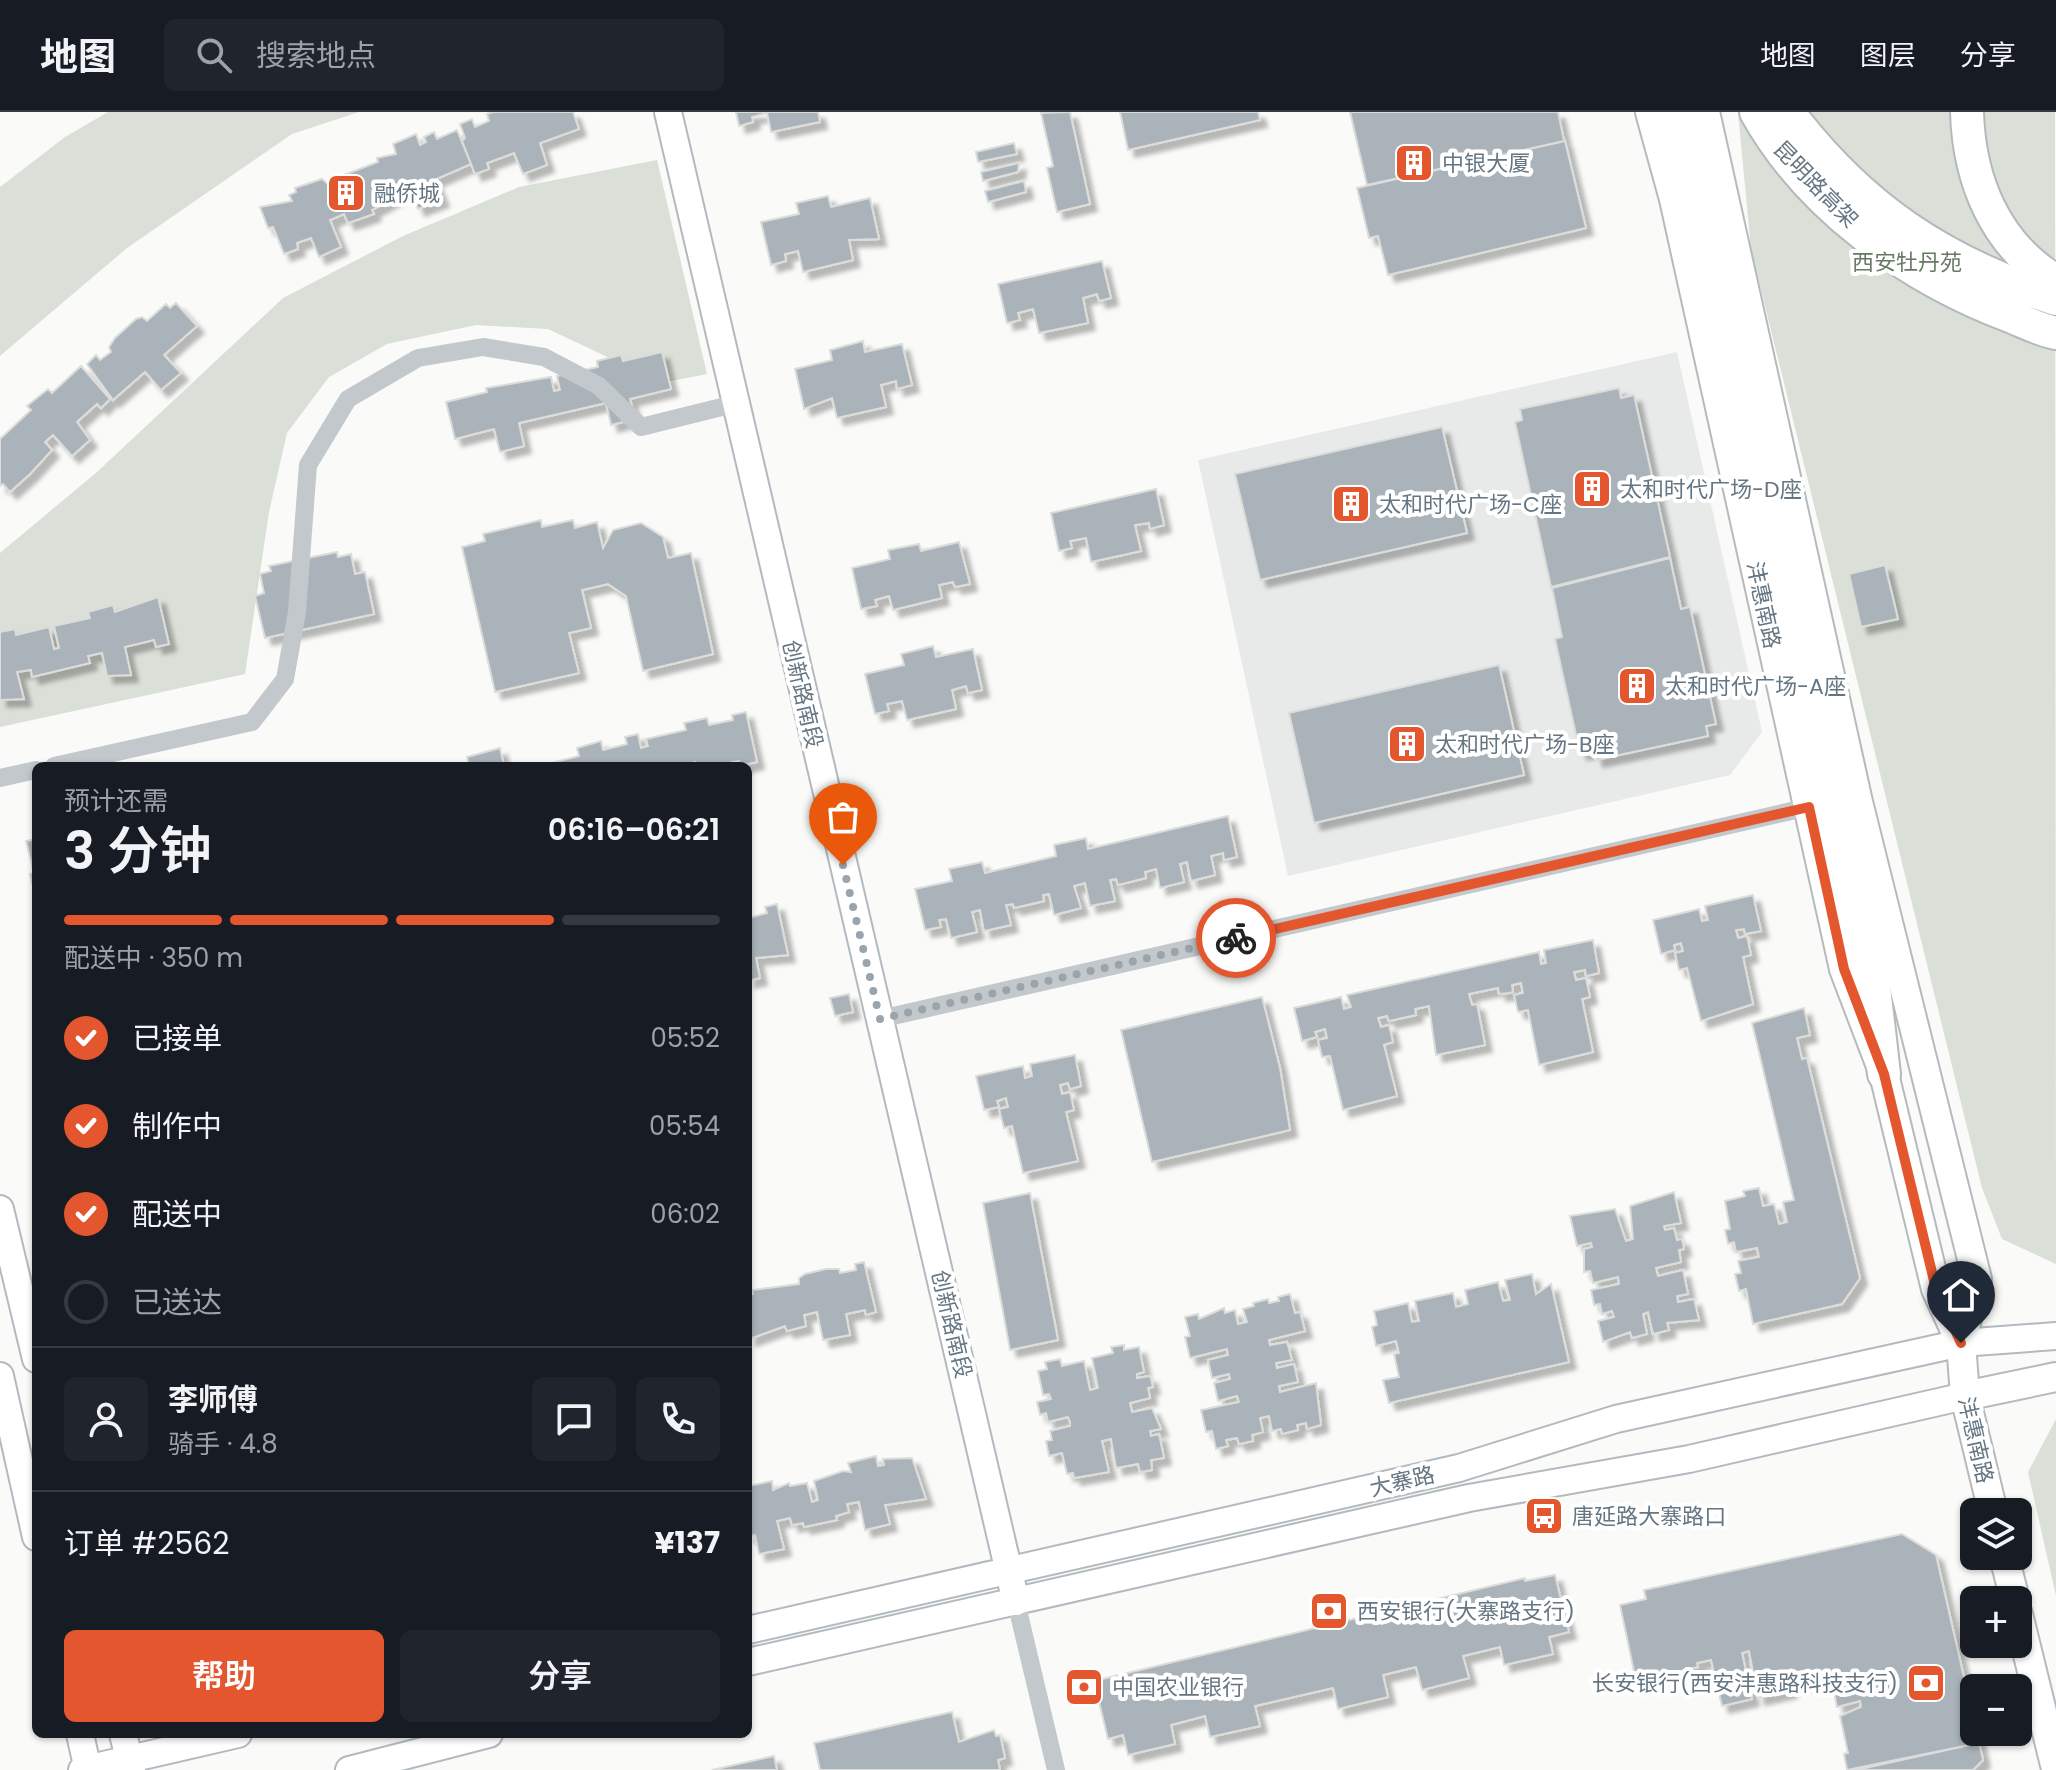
<!DOCTYPE html>
<html lang="zh">
<meta charset="utf-8">
<style>
body{margin:0;font-family:Poppins,"Noto Sans SC",sans-serif;background:#20242c;color:#f1f3f6;height:100vh;display:flex;flex-direction:column;font-size:30px;white-space:nowrap}
*{box-sizing:border-box;margin:0}
p{font-size:26px;color:#9ea1a6}
.icon{flex:none;width:44px;height:44px;fill:none;stroke:currentColor;stroke-width:2;stroke-linecap:round;stroke-linejoin:round}
.map{position:relative;flex:1;overflow:hidden}
.panel{position:absolute;left:32px;top:650px;width:720px;height:976px;display:flex;flex-direction:column;background:#171b24;border-radius:12px;box-shadow:0 2px 6px #0004}
.panel>*{flex:none}
.controls{position:absolute;left:1960px;top:1386px;display:grid;gap:16px}
.controls a{display:grid;place-items:center;width:72px;height:72px;border-radius:12px;background:#171b24;box-shadow:0 2px 6px #0004;font-size:40px}
.pin{position:absolute;display:grid;place-items:center;width:68px;height:68px;color:#fff;margin:-82px -34px;border-radius:50% 50% 50% 0;rotate:-45deg;box-shadow:0 0 8px #0007}
.pin .icon{rotate:45deg}
.courier{position:absolute;display:grid;place-items:center;width:80px;height:80px;margin:-40px;border:6px solid #e4572e;border-radius:50%;background:#fff;color:#222;box-shadow:0 2px 10px #0007}
.head em{font-style:normal;font-weight:600}
.head div{display:flex;flex-direction:column-reverse}
.head{display:flex;align-items:center;justify-content:space-between;height:136px;padding:0 32px}
h1{font-size:52px;font-weight:600;line-height:60px}
.bar{display:grid;grid-template-columns:repeat(4,1fr);gap:12px 8px;align-content:center;height:96px;padding:0 32px}
.bar i{height:10px;border-radius:6px;background:#363941}
.bar .selected{background:#e4572e}
.bar p{grid-column:span 4}
.line{display:flex;align-items:center;gap:20px;padding:0 32px;border-top:2px solid #363941}
.line div{flex:1}
.round{display:grid;place-items:center;flex:none;width:84px;height:84px;border-radius:12px;background:#20242c}
ol{padding:0 32px;list-style:none}
li{display:flex;align-items:center;gap:24px;height:88px}
li p{margin-inline-start:auto}
li .icon{padding:8px;border-radius:50%;background:#e4572e;color:#fff;stroke-width:4}
li:last-child{color:#9ea1a6}
li i{width:44px;height:44px;border:4px solid #363941;border-radius:50%}
.action{display:flex;gap:16px;margin-top:auto;padding:16px 32px}
.action a{flex:1;height:92px;border-radius:12px;background:#e4572e;color:#fff;font-size:32px;font-weight:600;line-height:92px;text-align:center}
.action a+a{background:#20242c;color:#f1f3f6}
header{display:flex;align-items:center;gap:48px;box-sizing:border-box;height:112px;padding:0 40px;background:#171b24;border-bottom:2px solid #363941}
header strong{font-size:38px}
nav{display:flex;gap:44px;margin-inline-start:auto;font-size:28px}
.search{width:560px;height:72px;background:#20242c;display:flex;align-items:center;gap:20px;box-sizing:border-box;padding:0 28px;border-radius:12px;color:#9ea1a6;font-size:30px}
.map>svg:first-child{display:block}
.built{fill:#e8e9e9}
.green{fill:#dadfd7}
.building{fill:#aab3b9;stroke:#dcdcda;stroke-width:2;filter:url(#shadow)}
.lines{fill:none;stroke-linecap:round;stroke-linejoin:round}
.secondary-casing{stroke:#b3babf;stroke-width:30}
.primary-casing{stroke:#b5babe;stroke-width:32}
.highway-casing{stroke:#b4b9bd;stroke-width:36}
.street{stroke:#c3c8cc;stroke-width:18}
.secondary{stroke:#fff;stroke-width:26}
.primary{stroke:#fff;stroke-width:28}
.highway{stroke:#fff;stroke-width:32}
.done{stroke:#99a4ac;stroke-width:8;stroke-dasharray:0 14.4}
.route{stroke:#e4572e;stroke-width:10}
.labels{text-anchor:middle;stroke-width:8;stroke-linejoin:round;paint-order:stroke}
.poi-label{font-size:22px;fill:#657683;stroke:#fff;text-anchor:start}
.street-label{font-size:22px;fill:#657683;stroke:#fff}
.park-label{font-size:22px;fill:#687a64;stroke:#fff}
</style>
<header>
<strong>地图</strong>
<div class="search"><svg class="icon" aria-label="search" viewBox="0 0 24 24"><circle cx="10" cy="10" r="6"/><path d="M15 15l6 6"/></svg>搜索地点</div>
<nav><a>地图</a><a>图层</a><a>分享</a></nav>
</header>
<div class="map">
<svg width="2056" height="1658" viewBox="0 0 2056 1658">
<defs>
<filter id="shadow"><feDropShadow dx="7" dy="7" stdDeviation="2" flood-color="#0004"/></filter>
</defs>
<rect width="100%" height="100%" fill="#fafaf8"/>
<!-- built -->
<path class="built" d="M1677,240L1762,620L1730,663L1288,764L1198,348Z"/>
<!-- green -->
<path class="green" d="M108,0H359L292,22L127,136L0,244V75L65,25Z
M1738,0H2055L2056,1152L2002,1127L1982,1076L1751,137Z
M657,48L707,262L640,275L614,248L548,217L476,213L387,232L329,265L287,321L269,400L245,562L0,615V441L97,360L283,186L403,124L519,75Z
M2056,1307V1484L2028,1360Z"/>
<!-- building -->
<path class="building" d="M493,0H573L579,17L540,31L547,53L523,62L514,41L487,51L489,57L475,62L462,29L465,26L460,12L472,7L475,15L489,9L487,2Z
M736,0H818L820,10L771,20L767,1L752,5L753,10L739,14Z
M1070,0L1090,92L1057,100L1047,56L1053,54L1041,1Z
M1120,0H1258L1260,8L1128,38Z
M1350,0H1558L1564,29L1367,73Z
M457,18L471,52L434,68L442,88L418,97L408,72L398,75L400,83L372,98L374,102L348,111L344,102L330,108L341,135L319,145L311,126L297,131L298,137L284,142L273,115L268,116L260,95L292,89L289,83L296,80L295,76L322,67L329,73L345,68L344,63L378,50L377,46L396,42L393,32L416,22L420,33L426,30L424,25L434,20L437,27Z
M1565,29L1586,116L1388,163L1378,124L1369,126L1357,76Z
M1014,31L1017,42L978,50L976,40Z
M1019,51L1018,60L983,69L981,60Z
M1024,69L1026,80L988,90L985,79Z
M828,84L831,95L870,86L879,127L849,128L853,148L803,160L798,139L785,142L786,149L771,153L761,110L799,102L796,91Z
M1102,149L1111,186L1099,189L1097,182L1083,186L1088,211L1039,221L1033,197L1018,201L1020,208L1007,211L998,172Z
M176,191L197,214L164,243L181,261L161,278L145,260L113,288L87,252L96,243L100,248L111,240L109,235L115,226L136,207L142,205L147,209L166,192L170,196Z
M863,229L865,240L902,232L912,273L897,277L896,269L881,273L886,295L837,306L832,286L804,297L795,257L832,248L830,238Z
M662,240L671,277L630,287L635,307L611,313L606,291L519,311L524,334L500,340L494,317L455,327L446,290L487,280L486,276L551,265L554,279L560,278L557,264L598,255L597,249L621,243L623,249Z
M81,254L110,287L101,296L97,292L77,310L90,328L72,344L53,323L45,330L52,338L30,362L10,380L3,372L0,374V327L31,298L27,294L48,277L52,281Z
M1619,276L1621,286L1634,283L1670,445L1551,475L1515,310L1522,308L1520,297Z
M1442,315L1467,421L1260,468L1235,362Z
M1156,377L1164,413L1150,417L1149,411L1135,413L1141,439L1091,450L1086,426L1070,429L1072,436L1059,439L1051,401Z
M541,408L542,415L573,408L575,416L597,410L603,436L613,418L641,411L663,425L668,446L691,441L713,542L643,559L626,484L608,472L582,478L591,516L569,521L579,561L495,580L462,435L485,429L483,422Z
M959,430L970,472L955,475L953,470L939,473L942,486L893,498L889,484L875,488L877,494L861,497L852,456L890,447L888,438L919,432L921,439Z
M337,440L338,445L351,442L355,462L365,460L374,502L265,526L255,484L264,481L260,462L271,459L269,454Z
M1670,446L1681,497L1690,495L1716,612L1706,614L1708,624L1596,648L1594,638L1580,641L1555,527L1562,525L1552,476Z
M1885,453L1898,507L1861,515L1849,462Z
M158,485L169,532L156,535L154,528L125,535L131,563L107,564L102,541L88,544L90,551L32,565L31,558L17,560L24,587L0,588V520L15,517L16,523L49,515L54,537L59,536L54,514L90,506L88,500L113,493L115,500Z
M933,534L936,545L973,537L982,578L968,581L966,574L952,578L956,597L907,608L902,589L887,592L889,599L875,602L865,562L904,553L901,542Z
M1499,553L1524,663L1314,711L1289,601Z
M746,600L757,650L740,654L739,649L732,650L724,654H696L695,650L684,654H540L579,644L577,636L601,629L603,638L627,632L625,625L638,622L641,636L648,634L646,627L686,618L684,611L707,606L709,613L733,608L732,603Z
M500,636L504,654H469L467,645Z
M1228,704L1237,745L1224,748L1223,741L1211,744L1215,763L1191,769L1187,750L1180,752L1184,770L1160,776L1156,757L1145,760L1146,766L1118,773L1116,767L1110,768L1115,789L1090,794L1085,771L1074,774L1081,796L1054,803L1049,782L1043,783L1044,789L1014,796L1013,792L1006,793L1011,813L984,819L980,798L972,800L977,820L951,826L946,807L939,808L941,815L925,818L915,777L952,769L949,757L982,750L985,761L1056,744L1054,733L1086,726L1088,737Z
M36,727V770L32,771L30,762L34,761L26,729Z
M1753,783L1761,819L1745,822L1744,817L1736,818L1738,826L1747,824L1751,843L1743,845L1753,892L1701,909L1687,856L1679,858L1675,841L1683,839L1681,831L1674,833L1675,838L1661,842L1653,808L1699,797L1702,809L1708,808L1705,794Z
M777,792L788,843L756,846L760,866L748,869V800L752,805L767,801L765,795Z
M1593,828L1599,861L1586,864L1585,858L1574,860L1576,868L1586,866L1590,885L1582,887L1593,940L1539,953L1528,898L1518,900L1514,883L1523,881L1521,871L1512,873L1513,880L1509,881L1499,882L1498,876L1469,882L1472,893L1477,892L1485,933L1436,943L1429,894L1415,897L1416,903L1389,909L1387,904L1378,906L1381,915L1389,913L1393,930L1384,933L1397,984L1343,998L1330,944L1322,945L1318,928L1327,926L1325,917L1315,920L1317,925L1302,929L1294,896L1341,885L1344,897L1351,895L1347,883L1539,840L1541,852L1546,851L1544,838Z
M849,882L853,900L835,904L830,886Z
M1262,885L1280,956L1290,1018L1152,1050L1121,918Z
M1804,896L1810,923L1797,926L1802,947L1807,946L1860,1166L1842,1192L1753,1212L1746,1177L1739,1179L1735,1162L1741,1161L1738,1149L1759,1145L1757,1136L1736,1140L1734,1130L1728,1132L1725,1118L1730,1117L1725,1089L1745,1084L1743,1079L1759,1076L1763,1094L1774,1092L1779,1112L1787,1110L1783,1090L1794,1088L1752,911Z
M1075,943L1081,974L1070,977L1068,971L1060,973L1062,982L1070,980L1074,998L1066,1000L1078,1049L1023,1061L1012,1014L1004,1016L999,997L1008,995L1006,986L997,989L999,995L984,998L976,964L1023,954L1025,966L1032,964L1030,952Z
M1674,1080L1681,1111L1664,1114L1665,1118L1674,1116L1677,1128L1682,1127L1684,1137L1679,1138L1681,1150L1656,1156L1658,1164L1683,1158L1688,1182L1677,1184L1678,1190L1694,1187L1699,1208L1667,1211L1669,1218L1653,1222L1648,1200L1643,1202L1647,1222L1632,1226L1630,1220L1603,1230L1598,1209L1614,1205L1612,1199L1602,1202L1600,1192L1594,1193L1591,1178L1619,1172L1618,1165L1593,1171L1590,1159L1584,1160V1137L1592,1135L1591,1131L1577,1134L1570,1104L1615,1097L1626,1129L1633,1127L1630,1094Z
M1030,1081L1058,1228L1010,1238L983,1091Z
M864,1150L876,1200L866,1203L865,1198L846,1202L850,1223L823,1228L817,1200L804,1203L806,1214L787,1219L785,1214L749,1227L748,1183L753,1182L752,1178L799,1172V1166L805,1162L826,1157H839L840,1161L856,1158L855,1152Z
M1532,1162L1536,1182L1551,1172L1569,1250L1389,1291L1383,1268L1399,1265L1394,1242L1399,1241L1396,1229L1376,1234L1372,1215L1377,1213L1374,1199L1408,1191L1412,1210L1419,1209L1415,1189L1453,1181L1456,1195L1468,1192L1465,1178L1498,1170L1503,1189L1510,1188L1505,1168Z
M1290,1182L1295,1201L1300,1200L1305,1219L1269,1228L1270,1233L1287,1230L1292,1248L1276,1251L1277,1256L1294,1252L1298,1270L1279,1274L1280,1280L1316,1271L1321,1313L1307,1317L1306,1311L1297,1313L1298,1318L1282,1322L1281,1317L1272,1319L1269,1304L1260,1306L1263,1320L1252,1323L1253,1329L1239,1332L1237,1326L1226,1328L1228,1334L1216,1337L1212,1319L1206,1320L1201,1298L1239,1290L1237,1284L1218,1289L1214,1271L1230,1267L1229,1262L1212,1266L1208,1248L1228,1243L1227,1237L1190,1246L1185,1225L1190,1224L1185,1205L1198,1202L1199,1207L1224,1196L1225,1201L1235,1198L1238,1212L1247,1210L1243,1197L1254,1194L1253,1191L1268,1187L1269,1191L1279,1189L1278,1185Z
M1124,1233V1238L1139,1235L1144,1260L1137,1262V1266L1150,1264L1153,1275L1148,1276L1150,1286L1130,1291L1132,1300L1152,1296L1161,1317L1150,1319L1151,1324L1159,1322L1164,1346L1151,1348L1152,1358L1140,1360L1138,1352L1116,1356L1111,1327L1102,1329L1109,1360L1074,1366L1073,1361L1067,1362L1062,1341L1049,1344L1046,1329L1052,1328L1050,1319L1070,1314V1310L1068,1305L1048,1310L1046,1301L1040,1303L1037,1290L1051,1287L1049,1282L1043,1283L1038,1259L1047,1257L1045,1250L1060,1247L1062,1254L1084,1249L1090,1278L1098,1276L1092,1246L1113,1241L1111,1235Z
M876,1344L878,1354L884,1353L883,1347L912,1346L926,1387L885,1393L890,1412L865,1418L859,1390L847,1392L849,1400L836,1404L837,1408L804,1415L803,1411L792,1413L790,1406L777,1409L784,1437L759,1442L755,1423L748,1424V1374L772,1369L773,1378L789,1371L790,1374L807,1371L812,1390L818,1388L814,1369L843,1359L851,1360L848,1351Z
M1902,1422L1936,1443L1979,1631L1847,1658L1844,1642L1848,1641L1840,1604L1861,1595L1860,1589L1837,1595L1831,1565L1789,1574L1790,1579L1758,1586L1749,1539L1742,1541L1752,1587L1722,1594L1711,1548L1697,1551L1698,1555L1636,1569L1620,1493L1646,1487L1644,1478Z
M1555,1463L1569,1520L1549,1525L1553,1542L1504,1553L1500,1535L1463,1544L1469,1566L1422,1578L1416,1555L1383,1563L1388,1585L1338,1597L1333,1576L1255,1594L1260,1614L1210,1625L1205,1604L1171,1613L1175,1632L1128,1643L1123,1623L1108,1627L1094,1569L1525,1466V1469Z
M952,1600L959,1630L994,1618L996,1624L1000,1623L1005,1646L998,1648L1000,1658H820L814,1631Z
M1979,1631L1983,1648L1973,1658H1856Z
M774,1644L777,1658H712Z"/>
<g class="lines">
<defs>
<path id="secondary" d="M668,0L1016,1490
M0,1097L36,1247
M0,1264L36,1425
M748,1518L1459,1356L1616,1307L1961,1231L2056,1224
M748,1550L1469,1386L1689,1347L1965,1284
M80,1622L88,1658
M123,1622L132,1658
M82,1658L238,1622
M349,1658L489,1622"/>
<path id="primary" d="M1650,0L1674,87L1844,857L1884,962L1936,1177L1961,1231L1965,1284L1993,1400
M1705,0L1858,690L1977,1167L1961,1231
M1965,1284L2056,1265
M2004,1444L2015,1488
M2018,1502L2056,1657"/>
<path id="highway" d="M1677,0L1713,128L1872,858L1884,962
M1756,0C1809,95 1909,166 2010,204C2025,210 2040,218 2056,221
M1788,0C1861,96 1942,150 2056,187
M1967,0C1969,68 1995,133 2056,169"/>
</defs>
<!-- secondary casing -->
<use href="#secondary" class="secondary-casing"/>
<!-- primary casing -->
<use href="#primary" class="primary-casing"/>
<!-- highway casing -->
<use href="#highway" class="highway-casing"/>
<!-- street -->
<path class="street" d="M54,654L252,610L285,567L297,500L308,353L348,287L418,246L483,235L544,245L599,274L641,315L734,292
M0,666L36,658
M880,907L1809,695
M1016,1490L1056,1658"/>
<!-- secondary -->
<use href="#secondary" class="secondary"/>
<!-- primary -->
<use href="#primary" class="primary"/>
<!-- highway -->
<use href="#highway" class="highway"/>
</g>
<g class="lines">
<!-- done -->
<path class="done" d="M843,753L880,907L1236,826"/>
<!-- route -->
<path class="route" d="M1236,826L1809,695L1844,857L1884,962L1936,1177L1961,1231"/>
</g>
<!-- icons -->
<defs>
<symbol id="building-square" viewBox="-11 -11 22 22"><rect x="-9" y="-9" width="18" height="18" rx="4" fill="#e4572e" stroke="#fff"/><path d="M-4-6H4V6H1V3H-1V6H-4ZM-2.5-4.3h1.7v1.8h-1.7ZM.8-4.3h1.7v1.8H.8ZM-2.5-1h1.7V.8h-1.7ZM.8-1h1.7V.8H.8Z" fill="#fff"/></symbol>
<symbol id="bus-square" viewBox="-11 -11 22 22"><rect x="-9" y="-9" width="18" height="18" rx="4" fill="#e4572e" stroke="#fff"/><path d="M-5-6H5V4H4V6H2V4H-2V6H-4V4H-5ZM-3.5-4V0h7V-4ZM-3.5 1.2v1.5H-2V1.2ZM2 1.2v1.5H3.5V1.2Z" fill="#fff"/></symbol>
<symbol id="bank-square" viewBox="-11 -11 22 22"><rect x="-9" y="-9" width="18" height="18" rx="4" fill="#e4572e" stroke="#fff"/><path d="M-6-4H6V4H-6ZM0-2.3a2.3 2.3 0 1 0 0 4.6a2.3 2.3 0 1 0 0-4.6Z" fill="#fff"/></symbol>
</defs>
<g fill-rule="evenodd">
<use href="#building-square" x="1392" y="29" width="44" height="44"/>
<use href="#building-square" x="324" y="59" width="44" height="44"/>
<use href="#building-square" x="1570" y="355" width="44" height="44"/>
<use href="#building-square" x="1329" y="370" width="44" height="44"/>
<use href="#building-square" x="1615" y="552" width="44" height="44"/>
<use href="#building-square" x="1385" y="610" width="44" height="44"/>
<use href="#bus-square" x="1522" y="1382" width="44" height="44"/>
<use href="#bank-square" x="1307" y="1477" width="44" height="44"/>
<use href="#bank-square" x="1904" y="1549" width="44" height="44"/>
<use href="#bank-square" x="1062" y="1553" width="44" height="44"/>
</g>
<g class="labels">
<!-- poi labels -->
<g class="poi-label">
<text x="1442" y="59">中银大厦</text>
<text x="374" y="89">融侨城</text>
<text x="1620" y="385">太和时代广场-D座</text>
<text x="1379" y="400">太和时代广场-C座</text>
<text x="1665" y="582">太和时代广场-A座</text>
<text x="1435" y="640">太和时代广场-B座</text>
<text x="1572" y="1412">唐延路大寨路口</text>
<text x="1357" y="1507">西安银行(大寨路支行)</text>
<text x="1898" y="1579" text-anchor="end">长安银行(西安沣惠路科技支行)</text>
<text x="1112" y="1583">中国农业银行</text>
</g>
<!-- street labels -->
<g class="street-label">
<text transform="translate(1816 72) rotate(46)" y="8">昆明路高架</text>
<text transform="translate(1764 493) rotate(78)" y="8">沣惠南路</text>
<text transform="translate(803 582) rotate(77)" y="8">创新路南段</text>
<text transform="translate(952 1212) rotate(77)" y="8">创新路南段</text>
<text transform="translate(1976 1328) rotate(77)" y="8">沣惠南路</text>
<text transform="translate(1402 1369) rotate(-13)" y="8">大寨路</text>
</g>
<!-- park labels -->
<g class="park-label">
<text x="1907" y="158">西安牡丹苑</text>
</g>
</g>
</svg>
<div class="controls">
<a><svg class="icon" aria-label="layers" viewBox="0 0 24 24"><path d="M12 4l9 5-9 5-9-5zM3 14l9 5 9-5"/></svg></a>
<a>+</a>
<a>−</a>
</div>
<div class="pin" style="left:843px;top:753px;background:#ea580c"><svg class="icon" aria-label="bag" viewBox="0 0 24 24"><path d="M5 8h14l-1 12H6zM9 8a3 3 0 0 1 6 0"/></svg></div>
<div class="pin" style="left:1961px;top:1231px;background:#1f2937"><svg class="icon" aria-label="home" viewBox="0 0 24 24"><path d="M3 11l9-7 9 7M6 9v11h12V9"/></svg></div>
<div class="courier" style="left:1236px;top:826px"><svg class="icon" aria-label="bike" viewBox="0 0 24 24"><circle cx="6" cy="16" r="4"/><circle cx="18" cy="16" r="4"/><path d="M6 16l4-8h5l3 8M10 8l3 8H6M13 5h3"/></svg></div>
<section class="panel">
<div class="head"><div><h1>3 分钟</h1><p>预计还需</p></div><em>06:16–06:21</em></div>
<div class="bar"><i class="selected"></i><i class="selected"></i><i class="selected"></i><i></i><p>配送中 · 350 m</p></div>
<ol>
<li><svg class="icon" aria-label="check" viewBox="0 0 24 24"><path d="M5 12l5 5 9-10"/></svg>已接单<p>05:52</p></li>
<li><svg class="icon" aria-label="check" viewBox="0 0 24 24"><path d="M5 12l5 5 9-10"/></svg>制作中<p>05:54</p></li>
<li><svg class="icon" aria-label="check" viewBox="0 0 24 24"><path d="M5 12l5 5 9-10"/></svg>配送中<p>06:02</p></li>
<li><i></i>已送达</li>
</ol>
<div class="line" style="height:144px"><a class="round"><svg class="icon" aria-label="person" viewBox="0 0 24 24"><circle cx="12" cy="8" r="4"/><path d="M4 21q1-7 8-7t8 7"/></svg></a><div><b>李师傅</b><p>骑手 · 4.8</p></div><a class="round"><svg class="icon" aria-label="chat" viewBox="0 0 24 24"><path d="M4 5h16v11H9l-5 4z"/></svg></a><a class="round"><svg class="icon" aria-label="phone" viewBox="0 0 24 24"><path d="M5 4h4l2 5-3 2q2 4 5 5l2-3 5 2v4C11 20 4 13 5 4z"/></svg></a></div>
<div class="line" style="height:104px"><div>订单 #2562</div><b>¥137</b></div>
<div class="action"><a>帮助</a><a>分享</a></div>
</section>
</div>
